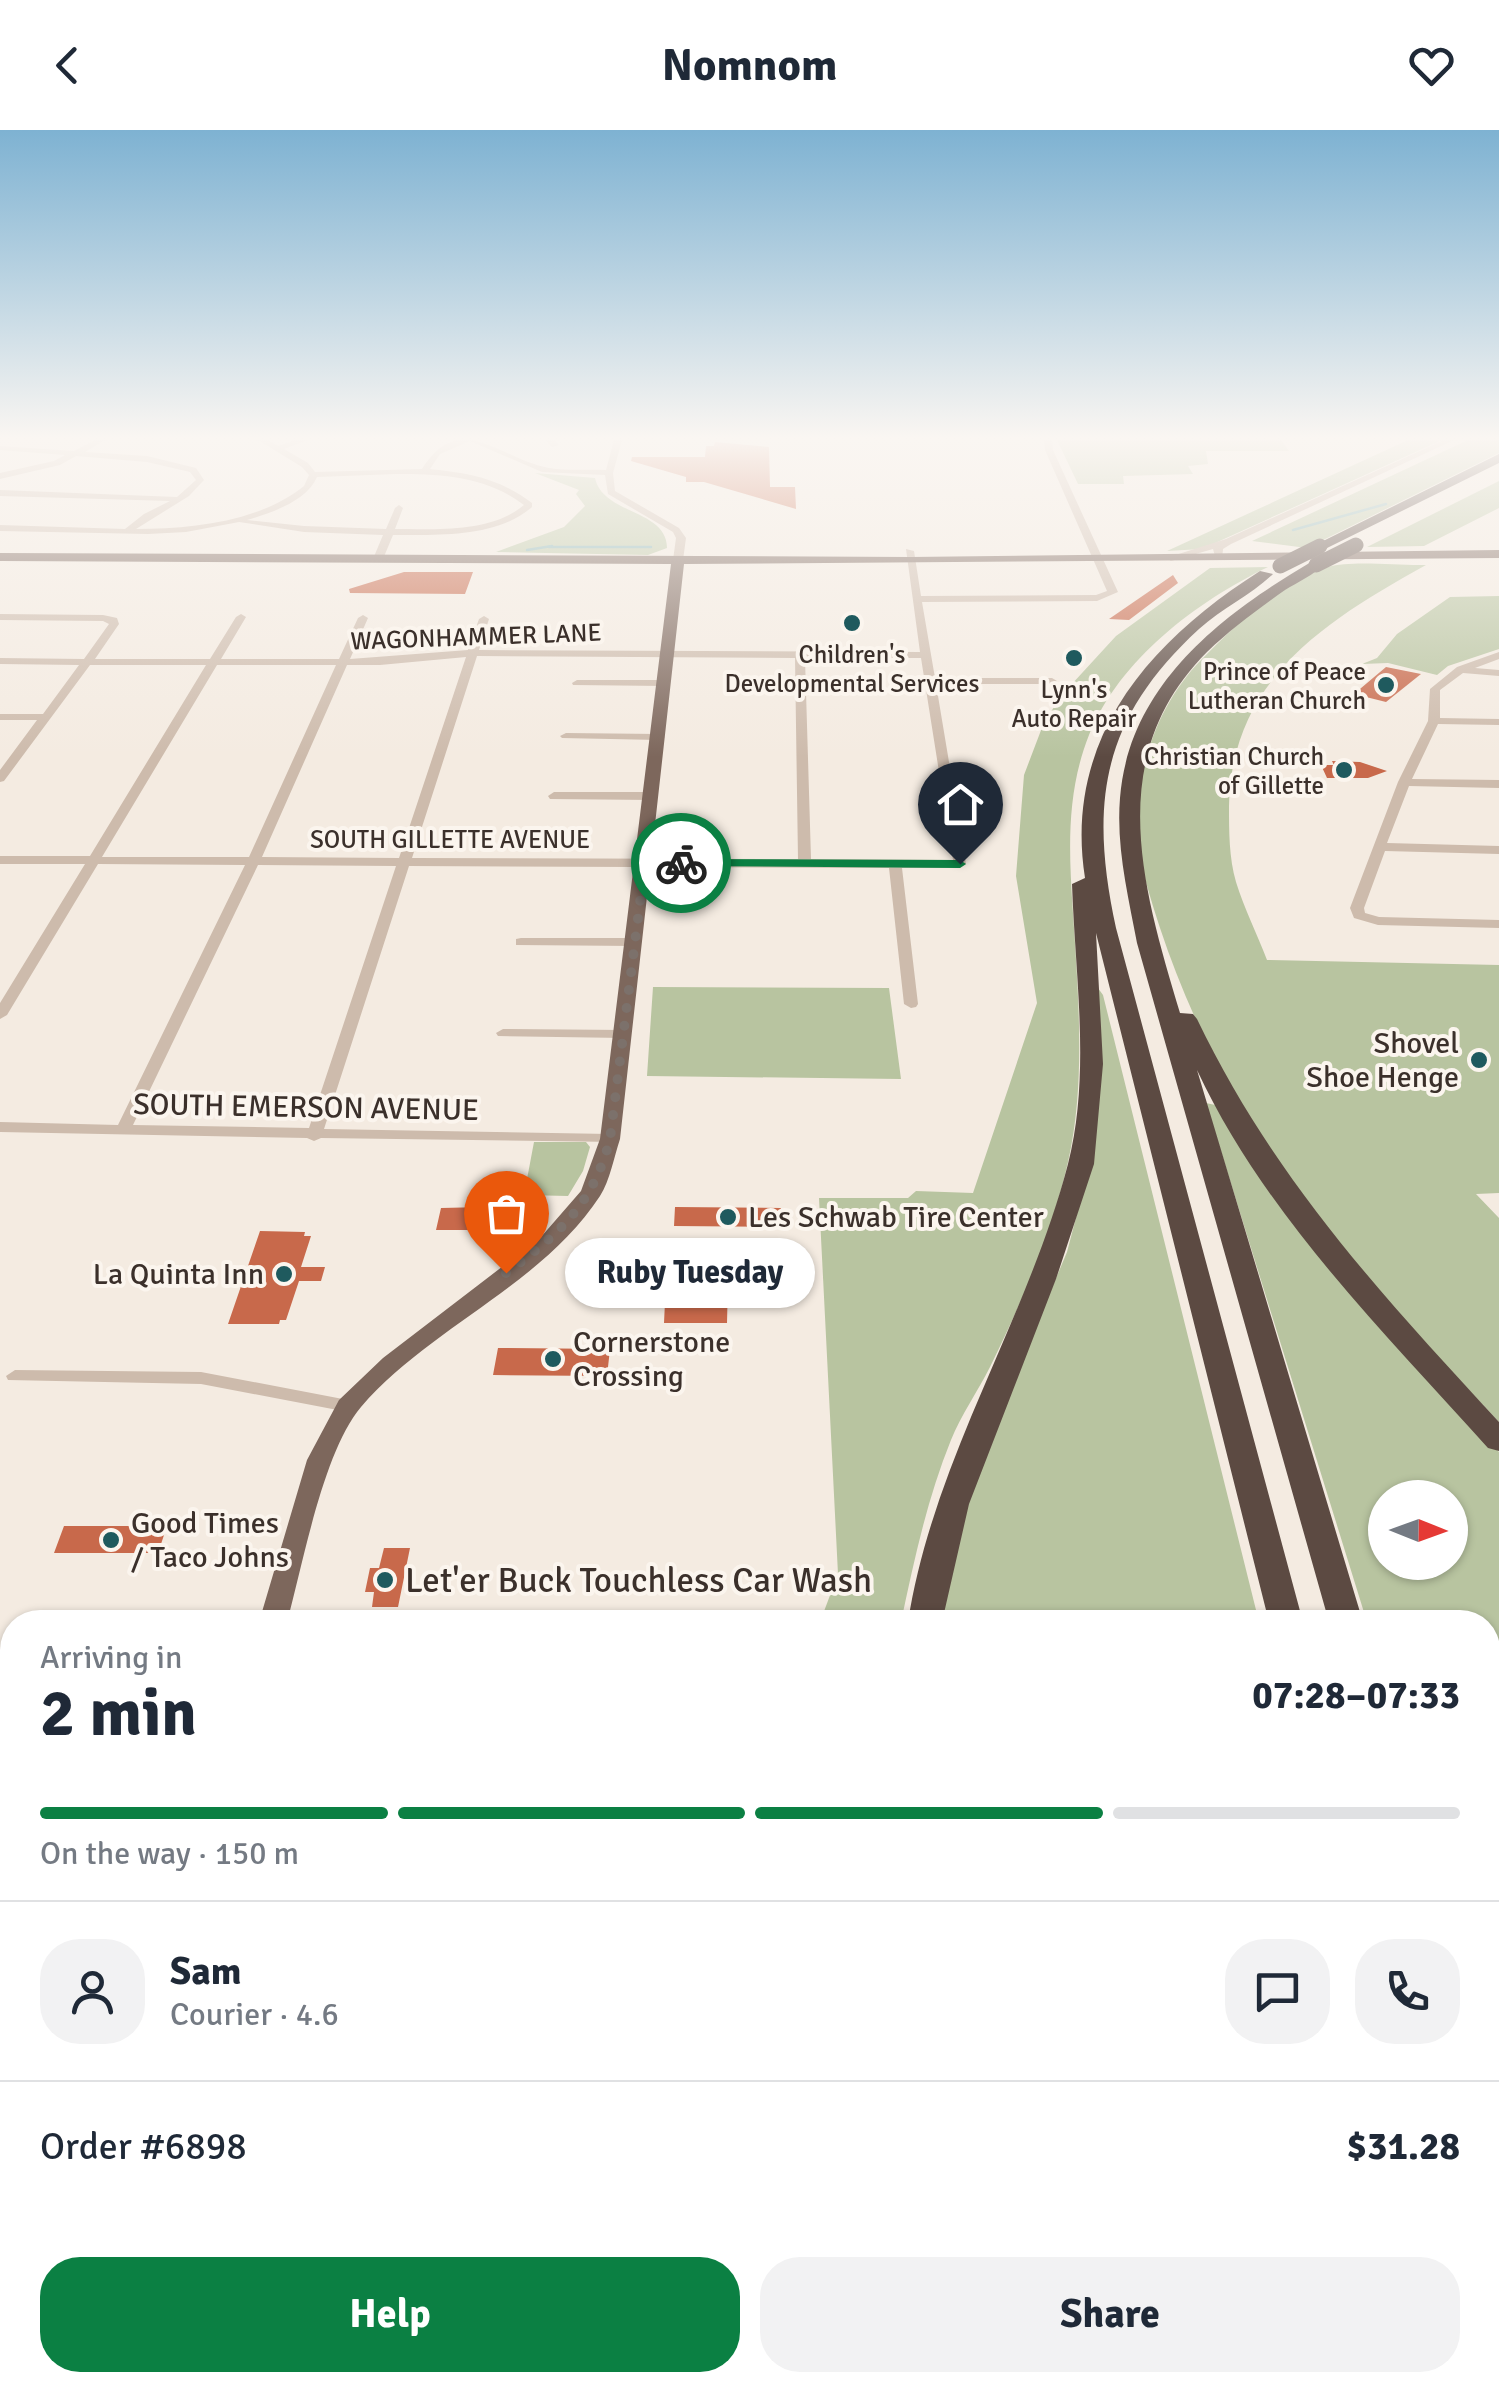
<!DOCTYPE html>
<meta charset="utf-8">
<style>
body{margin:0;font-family:Signika,sans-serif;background:#f2f2f3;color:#1f2937;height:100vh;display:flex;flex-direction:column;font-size:38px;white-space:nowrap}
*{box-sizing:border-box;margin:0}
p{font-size:32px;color:#747a83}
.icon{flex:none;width:55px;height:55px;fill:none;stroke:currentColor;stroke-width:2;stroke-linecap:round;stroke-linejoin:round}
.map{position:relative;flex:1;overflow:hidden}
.sheet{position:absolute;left:0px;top:1480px;width:1500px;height:782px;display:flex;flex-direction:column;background:#fff;border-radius:40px 40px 0 0;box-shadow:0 2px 8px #0004}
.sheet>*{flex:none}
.needle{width:65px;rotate:91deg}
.fabs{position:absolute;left:1368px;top:1350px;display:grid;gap:20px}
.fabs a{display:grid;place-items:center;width:100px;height:100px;border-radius:50%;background:#fff;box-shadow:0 2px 8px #0004;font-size:50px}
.pin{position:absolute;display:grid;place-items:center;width:85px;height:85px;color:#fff;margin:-102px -42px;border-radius:50% 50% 50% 0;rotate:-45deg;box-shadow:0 0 10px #0007}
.pin .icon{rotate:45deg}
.courier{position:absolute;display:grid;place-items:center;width:100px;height:100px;margin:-50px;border:8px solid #0b8043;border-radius:50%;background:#fff;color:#222;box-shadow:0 2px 12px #0007}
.bubble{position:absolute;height:70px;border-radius:35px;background:#fff;box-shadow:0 2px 8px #0004;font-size:32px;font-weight:700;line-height:70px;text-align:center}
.overview em{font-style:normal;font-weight:700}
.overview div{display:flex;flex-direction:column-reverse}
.overview{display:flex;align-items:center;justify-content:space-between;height:170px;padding:0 40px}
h1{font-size:65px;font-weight:700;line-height:75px}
.bar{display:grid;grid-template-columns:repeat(4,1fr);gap:15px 10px;align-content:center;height:120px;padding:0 40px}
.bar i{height:12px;border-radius:8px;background:#e0e1e3}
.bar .selected{background:#0b8043}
.bar p{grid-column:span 4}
.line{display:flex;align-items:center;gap:25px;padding:0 40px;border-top:2px solid #e0e1e3}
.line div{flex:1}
.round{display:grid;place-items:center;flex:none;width:105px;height:105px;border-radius:40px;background:#f2f2f3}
.cta{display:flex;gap:20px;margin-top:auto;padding:20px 40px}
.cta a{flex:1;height:115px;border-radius:40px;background:#0b8043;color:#fff;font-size:40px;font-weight:700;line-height:115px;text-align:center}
.cta a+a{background:#f2f2f3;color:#1f2937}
header{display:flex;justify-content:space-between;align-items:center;height:130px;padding:0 40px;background:#fff;font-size:45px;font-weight:700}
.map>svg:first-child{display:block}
.green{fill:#b8c4a0;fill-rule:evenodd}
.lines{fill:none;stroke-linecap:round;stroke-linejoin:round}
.stream{stroke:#7fb0b2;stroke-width:2.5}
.building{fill:#c8694b}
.minor{fill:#cdbbac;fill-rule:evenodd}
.major{fill:#7d675c;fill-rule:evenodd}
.highway{fill:#5c4a42;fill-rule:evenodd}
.highway-bridge{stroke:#5c4a42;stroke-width:15}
.route{fill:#0b8043}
.done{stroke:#7c716b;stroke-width:10;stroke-dasharray:0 18}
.poi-dot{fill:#1f5a5e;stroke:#fbf5ee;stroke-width:4}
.labels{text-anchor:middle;stroke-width:8;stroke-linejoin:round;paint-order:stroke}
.far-street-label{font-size:25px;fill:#3b302b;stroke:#fbf5ee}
.far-poi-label{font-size:25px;fill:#3b302b;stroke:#fbf5ee}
.poi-label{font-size:30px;fill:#3b302b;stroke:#fbf5ee;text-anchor:start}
.street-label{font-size:30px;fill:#3b302b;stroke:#fbf5ee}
.near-poi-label{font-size:35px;fill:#3b302b;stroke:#fbf5ee;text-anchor:start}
</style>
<header><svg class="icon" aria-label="back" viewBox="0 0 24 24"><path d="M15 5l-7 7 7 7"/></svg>Nomnom<svg class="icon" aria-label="heart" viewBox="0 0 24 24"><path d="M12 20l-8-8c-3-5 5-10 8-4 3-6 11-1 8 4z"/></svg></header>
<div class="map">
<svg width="1499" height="2262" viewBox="0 0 1499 2262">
<rect width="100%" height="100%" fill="#f4ebe1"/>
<!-- green -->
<path class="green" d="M1057,310H1281L1289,321H1206L1208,334L1188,336L1193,344L1123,346L1124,354H1078Z
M1408,310H1442L1202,419L1167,421Z
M1468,310H1499V323L1307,418L1252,411Z
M535,343L595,348C603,385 667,379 667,418L648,425L496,422L564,397L585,376L576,364L579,360Z
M1499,351V378L1424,416L1367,417Z
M1426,435C1327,490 1231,549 1229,676C1229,701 1229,728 1236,752C1244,778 1257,804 1267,830L1499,835V1063L1476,1064L1499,1088V1292C1449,1238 1397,1186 1350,1131C1267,1034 1200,919 1160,798C1151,770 1141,740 1138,710C1134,645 1155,577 1201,530C1236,495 1279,452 1328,437C1352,430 1400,436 1426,435Z
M1268,437C1196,472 1120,529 1089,605C1060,678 1072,752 1076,829C1080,896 1083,966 1068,1032C1052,1103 1022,1172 990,1237C978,1261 961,1285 951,1310C927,1369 914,1431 901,1492H820L838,1444L819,1068H908L916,1061L973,1063L1037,873L1016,746L1024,645L1043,595L1060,567L1116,506L1210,438Z
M1499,466V519L1448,536L1437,545L1388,533L1362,534L1377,528L1397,504L1450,467Z
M1095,854L1103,865L1259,1492H940L954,1419L983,1322L1067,1122L1089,1038Z
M653,857L889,858L901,949L647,946Z
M1206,973L1220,976L1335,1141L1499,1322V1844L1488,1845V1492H1367ZM1385,1368H1450V1432H1385Z
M534,1012H586L590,1017L583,1041L568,1066L524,1065Z
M835,2250H946L950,2262H842Z
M997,2250H1451L1454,2262H1001Z"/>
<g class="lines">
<!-- stream -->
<path class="stream" d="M1293,400L1386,374
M549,417H651
M527,420L552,416"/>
</g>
<!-- building -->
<path class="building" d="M715,312L769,317L770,357H795L796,379L704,352H686V347L631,331L632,327H705L706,316H714Z
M404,442H473L465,464L350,463L349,459Z
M1173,445L1178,453L1129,490L1109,489Z
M1386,537L1421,544L1386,572L1354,564Z
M1332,631L1360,632L1387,641L1368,648H1327L1321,635H1334Z
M484,1077L509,1079L505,1100H491L489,1107H475L476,1100H436L441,1078Z
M675,1077L781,1078V1097L674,1096Z
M260,1101L305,1102L304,1106H311L301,1137H325L321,1151H299L286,1190H280L279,1194H228Z
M666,1151H728L727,1193H664Z
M498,1218L610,1219L607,1246L493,1245Z
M64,1396H167L158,1423H54Z
M384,1418H410L398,1477H372L374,1462H365L370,1438H379Z
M11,1622L12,1722H0V1652Z
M12,2202V2249H0V2203Z"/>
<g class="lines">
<!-- minor -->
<path class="minor" d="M95,310H105L85,322L147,326L196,338L204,350L189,366L136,399C192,399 259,392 304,356L309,345L302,337L258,310H268L278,316L295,310H307L284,319L308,333L315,342L422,339C460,278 501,330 549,338C567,341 587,339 606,340L614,310H622L613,343L615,361L679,398L686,408L683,430L678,433L673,430L676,408L673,402L608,364L605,345L542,342L470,311L440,324L430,339C469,343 501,349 532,373V377C497,408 437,405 393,405L383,429L378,432L373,429L383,405L304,402L239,392L186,402L148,404L0,401V395L125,399L144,384L170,371L0,366V360L177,367L196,350L190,342L147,332L76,326L60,335L0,349V343L54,331L65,325L0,320V316L74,321ZM396,344C441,344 486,346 524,375C491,403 435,399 395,399L403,378L399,375L395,378L386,399L304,396L247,390C271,383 307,371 317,347Z
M545,310H554L559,315L552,317Z
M1044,310H1052L1053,320L1118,462L1097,471L922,472L935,548H1052L1057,551L1052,554H936L966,734L960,738H902L918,874L916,877L911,878L904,874L889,738L409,736L324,999L610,1004L618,1009L616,1012L321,1008L314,1011L307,1008L0,1002V992L118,995L245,735L98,734L7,885L0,889V873L85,734H0V726H90L206,535H90L4,651L0,652V640L37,590H0V584H43L79,535L0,534V528L84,529L109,494L103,491L0,490V484L103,485L117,488L119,494L95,529H210L236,487L241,484L246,487L221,529H339L358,488L363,485L368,488L350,529L468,520L479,489L484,486L489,489L479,520L920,522L906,419L914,421L921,466L1096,465L1107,461L1045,320ZM477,526L795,528L798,729L412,728ZM466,527L399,728L262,727L347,535H380ZM805,528H921L953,730L811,729ZM217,535H336L249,727H102ZM258,735L396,736L309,998L133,995Z
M1444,310H1454L1231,414L1223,419L1222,430H1216L1213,419L1171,431L1166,428L1226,409Z
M1499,522V529L1475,538L1499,540V546L1463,543L1440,560V588L1499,589V595L1438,594L1412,649L1499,650V658L1409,656L1387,713L1499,716V724L1385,721L1364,778L1365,783L1379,787L1499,790V798L1378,795L1354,788L1350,778L1398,652L1428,591L1430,559L1457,537Z
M577,550H665L670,553L665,556L573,555L572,553Z
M566,603L659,604L665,607L659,610L562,608L560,606Z
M554,662H652L658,666L652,670L550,669L548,666Z
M521,808H635L642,812L635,816L516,815V809Z
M503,899L624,900L631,904L624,908L498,906L496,903Z
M15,1240L201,1242L348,1270L358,1276L348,1282L201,1254L8,1250L6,1246Z"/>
<!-- major -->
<path class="major" d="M1499,420V428L684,434L620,1009C614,1027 610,1050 600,1066C541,1156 430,1197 361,1277C323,1322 303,1434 287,1492H259L307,1330L339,1270L383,1228L541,1107L581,1061L600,1009L671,434L0,431V423L911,427Z
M92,2250H130L128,2262H88Z"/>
<!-- highway -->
<path class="highway" d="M1499,324V333L1325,419L1313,416Z
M1311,432L1324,435C1313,445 1298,452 1285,460C1258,479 1231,499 1207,522C1102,627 1143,759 1180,883L1193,884L1197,889C1274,1049 1380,1163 1499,1292V1321L1488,1318C1384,1202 1264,1084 1197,940L1363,1492H1329L1137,813C1128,765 1116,717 1120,668C1129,555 1221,485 1311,432Z
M1260,441L1273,444C1251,465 1222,478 1199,499C1101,589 1089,673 1116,798L1303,1492H1269L1096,803L1103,934L1094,1034L1056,1149L969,1374L942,1492H908C933,1330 1027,1191 1068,1034C1091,945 1075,845 1072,754L1085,748C1063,608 1150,511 1260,441Z
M0,1836H12V1870H0Z
M1488,1865H1499V1901H1488Z
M0,1905L12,1906V1943H0Z
M1488,1943L1499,1947V2021L1488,2016Z
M1488,2224L1499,2229V2262H1467L1465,2250H1488Z
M953,2250H1001L1005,2262H957Z"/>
<!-- highway-bridge -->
<path class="highway-bridge" d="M1316,435L1356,415
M1280,436L1320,416"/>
</g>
<!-- sky -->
<linearGradient id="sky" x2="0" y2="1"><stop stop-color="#7eb2d2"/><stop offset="0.49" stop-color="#faf6f2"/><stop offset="1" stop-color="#faf6f2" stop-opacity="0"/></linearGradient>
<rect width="1499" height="627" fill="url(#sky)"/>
<!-- route -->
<path class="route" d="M681,729L960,730L966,734L960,738L677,736Z"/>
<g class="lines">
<!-- done -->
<path class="done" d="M506,1143C559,1104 593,1075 610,1009L645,733H681"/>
</g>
<!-- markers -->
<g class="poi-dot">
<circle cx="852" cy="493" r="10"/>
<circle cx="1074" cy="528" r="10"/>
<circle cx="1386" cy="555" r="10"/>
<circle cx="1344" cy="640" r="10"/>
<circle cx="1479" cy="930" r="10"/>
<circle cx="728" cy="1087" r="10"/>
<circle cx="284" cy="1144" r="10"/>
<circle cx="553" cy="1229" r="10"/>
<circle cx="111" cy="1410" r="10"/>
<circle cx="385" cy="1450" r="10"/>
</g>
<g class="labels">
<!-- far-street labels -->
<g class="far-street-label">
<text transform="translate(476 506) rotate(-2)" y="9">WAGONHAMMER LANE</text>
<text x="450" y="718">SOUTH GILLETTE AVENUE</text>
</g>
<!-- far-poi labels -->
<g class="far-poi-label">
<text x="852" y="533">Children's<tspan x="852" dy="29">Developmental Services</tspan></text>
<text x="1366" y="550" text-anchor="end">Prince of Peace<tspan x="1366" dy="29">Lutheran Church</tspan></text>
<text x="1074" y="568">Lynn's<tspan x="1074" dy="29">Auto Repair</tspan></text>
<text x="1324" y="635" text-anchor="end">Christian Church<tspan x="1324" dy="29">of Gillette</tspan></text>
</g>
<!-- poi labels -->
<g class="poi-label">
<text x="1459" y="923" text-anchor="end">Shovel<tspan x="1459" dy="34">Shoe Henge</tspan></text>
<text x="748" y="1097">Les Schwab Tire Center</text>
<text x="264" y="1154" text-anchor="end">La Quinta Inn</text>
<text x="573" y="1222">Cornerstone<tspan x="573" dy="34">Crossing</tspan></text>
<text x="131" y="1403">Good Times<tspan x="131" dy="34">/ Taco Johns</tspan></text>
</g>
<!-- street labels -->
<g class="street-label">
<text transform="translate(306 977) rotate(1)" y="10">SOUTH EMERSON AVENUE</text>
</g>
<!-- near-poi labels -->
<g class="near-poi-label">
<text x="405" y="1462">Let'er Buck Touchless Car Wash</text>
</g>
</g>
</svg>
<div class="fabs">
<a><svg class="needle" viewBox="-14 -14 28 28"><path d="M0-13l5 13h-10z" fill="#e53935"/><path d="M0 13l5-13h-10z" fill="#747a83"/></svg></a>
</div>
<div class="pin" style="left:506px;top:1143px;background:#ea580c"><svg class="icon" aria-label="bag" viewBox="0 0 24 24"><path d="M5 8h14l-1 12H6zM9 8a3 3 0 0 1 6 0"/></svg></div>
<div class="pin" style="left:960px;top:734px;background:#1f2937"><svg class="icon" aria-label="home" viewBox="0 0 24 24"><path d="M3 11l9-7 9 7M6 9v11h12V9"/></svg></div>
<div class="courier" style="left:681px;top:733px"><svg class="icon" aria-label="bike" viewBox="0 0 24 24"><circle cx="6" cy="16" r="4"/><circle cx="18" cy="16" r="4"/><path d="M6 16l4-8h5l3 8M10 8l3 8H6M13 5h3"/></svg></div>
<div class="bubble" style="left:565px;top:1108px;width:250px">Ruby Tuesday</div>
<section class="sheet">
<div class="overview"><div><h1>2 min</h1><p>Arriving in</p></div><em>07:28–07:33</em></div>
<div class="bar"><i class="selected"></i><i class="selected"></i><i class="selected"></i><i></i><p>On the way · 150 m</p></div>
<div class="line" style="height:180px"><a class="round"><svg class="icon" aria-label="person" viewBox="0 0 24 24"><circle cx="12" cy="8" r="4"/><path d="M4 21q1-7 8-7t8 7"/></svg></a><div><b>Sam</b><p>Courier · 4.6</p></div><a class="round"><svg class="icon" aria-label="chat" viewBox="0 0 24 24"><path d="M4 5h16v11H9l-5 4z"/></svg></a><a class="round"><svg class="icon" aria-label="phone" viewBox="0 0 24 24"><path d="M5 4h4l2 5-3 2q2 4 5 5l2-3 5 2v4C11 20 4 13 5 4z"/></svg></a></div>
<div class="line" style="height:130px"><div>Order #6898</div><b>$31.28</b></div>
<div class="cta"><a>Help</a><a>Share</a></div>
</section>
</div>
